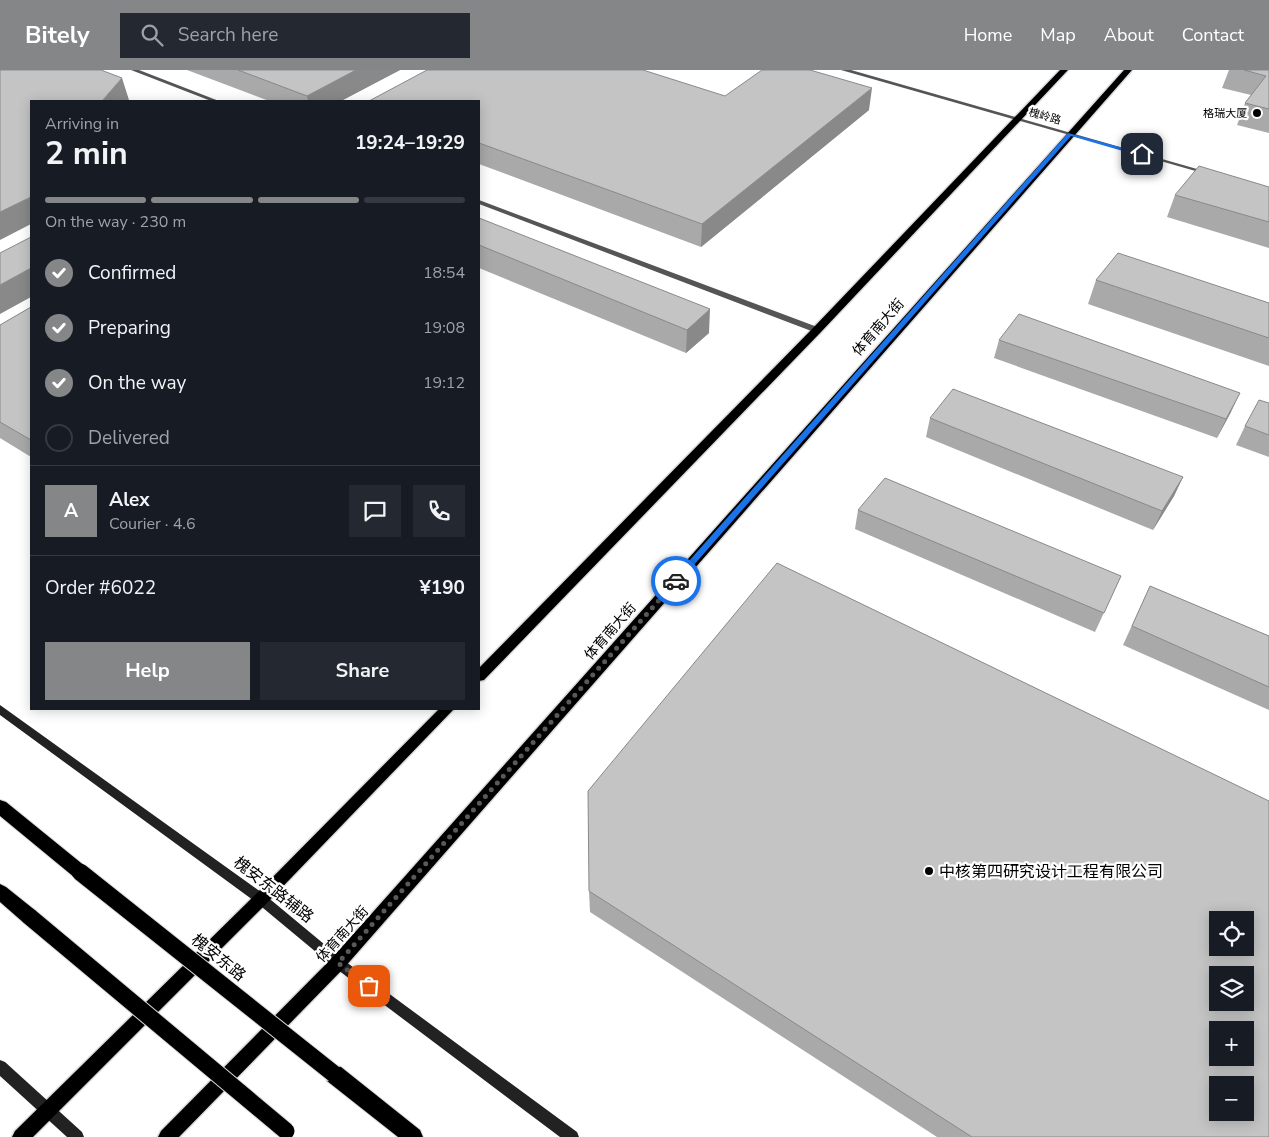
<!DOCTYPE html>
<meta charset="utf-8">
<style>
body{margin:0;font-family:"Nunito Sans","Noto Sans SC",sans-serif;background:#242831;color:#f1f3f6;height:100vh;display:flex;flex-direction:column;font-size:19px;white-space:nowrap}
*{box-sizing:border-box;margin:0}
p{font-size:16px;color:#9ea1a6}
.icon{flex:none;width:28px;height:28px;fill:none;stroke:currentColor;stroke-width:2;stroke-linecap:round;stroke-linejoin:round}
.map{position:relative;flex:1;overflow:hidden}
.drawer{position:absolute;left:30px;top:30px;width:450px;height:610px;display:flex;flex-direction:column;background:#171b24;border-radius:0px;box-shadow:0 2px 12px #0003}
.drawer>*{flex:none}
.buttons{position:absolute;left:1209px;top:841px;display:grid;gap:10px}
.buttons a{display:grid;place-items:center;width:45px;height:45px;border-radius:0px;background:#171b24;box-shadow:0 2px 12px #0003;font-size:25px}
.pin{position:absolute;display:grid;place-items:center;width:42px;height:42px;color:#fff;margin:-21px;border-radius:10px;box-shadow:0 2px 8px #0006}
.courier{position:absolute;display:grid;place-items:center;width:50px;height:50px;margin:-25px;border:4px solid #1a73e8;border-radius:50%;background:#fff;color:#222;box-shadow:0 1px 6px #0007}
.summary em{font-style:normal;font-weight:700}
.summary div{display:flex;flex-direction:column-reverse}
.summary{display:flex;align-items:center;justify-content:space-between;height:85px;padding:0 15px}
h1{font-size:32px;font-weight:700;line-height:38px}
.bar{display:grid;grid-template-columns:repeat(4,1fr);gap:8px 5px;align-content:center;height:60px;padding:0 15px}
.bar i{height:6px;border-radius:4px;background:#363941}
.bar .active{background:#858687}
.bar p{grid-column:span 4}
.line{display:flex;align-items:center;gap:12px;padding:0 15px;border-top:1px solid #363941}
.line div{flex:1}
.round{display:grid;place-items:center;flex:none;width:52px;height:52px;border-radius:0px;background:#242831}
ol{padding:0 15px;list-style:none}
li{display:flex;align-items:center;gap:15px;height:55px}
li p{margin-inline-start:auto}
li .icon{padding:5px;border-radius:50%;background:#858687;color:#fff;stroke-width:4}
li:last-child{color:#9ea1a6}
li i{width:28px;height:28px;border:2px solid #363941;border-radius:50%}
.button{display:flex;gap:10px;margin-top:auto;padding:10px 15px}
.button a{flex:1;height:58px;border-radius:0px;background:#858687;color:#fff;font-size:20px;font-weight:700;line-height:58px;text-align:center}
.button a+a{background:#242831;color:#f1f3f6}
header{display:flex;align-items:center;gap:30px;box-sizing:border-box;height:70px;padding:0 25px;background:#858687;color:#fff}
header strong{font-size:24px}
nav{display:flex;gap:28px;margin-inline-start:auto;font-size:18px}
.search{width:350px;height:45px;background:#242831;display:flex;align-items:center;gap:12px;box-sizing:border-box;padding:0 18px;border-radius:0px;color:#9ea1a6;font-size:19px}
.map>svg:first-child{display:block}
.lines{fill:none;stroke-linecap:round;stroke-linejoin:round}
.primary-casing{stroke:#dbdbdb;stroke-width:3}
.trunk-casing{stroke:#dbdbdb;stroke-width:2}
.service{fill:#555;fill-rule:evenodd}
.minor{fill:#555;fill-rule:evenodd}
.secondary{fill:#222;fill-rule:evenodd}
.primary{fill:#000;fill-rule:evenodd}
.trunk{fill:#000;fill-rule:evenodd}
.trunk-bridge-casing{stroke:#dbdbdb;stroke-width:19;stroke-linecap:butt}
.trunk-bridge{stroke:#000;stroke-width:17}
.wall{fill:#a9a9a9}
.shaded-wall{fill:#898989}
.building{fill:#c4c4c4;stroke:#898989;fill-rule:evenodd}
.route{fill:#1a73e8}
.done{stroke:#595959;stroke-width:5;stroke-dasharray:0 9}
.poi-dot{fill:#000;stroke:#fff;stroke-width:2}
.labels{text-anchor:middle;stroke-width:4.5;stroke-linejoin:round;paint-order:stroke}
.far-poi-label{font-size:11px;fill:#000;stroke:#fff;text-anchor:end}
.far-street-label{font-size:11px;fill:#000;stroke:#fff}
.street-label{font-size:14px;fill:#000;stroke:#fff}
.near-poi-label{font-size:16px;fill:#000;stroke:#fff;text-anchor:start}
.near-street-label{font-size:16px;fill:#000;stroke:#fff}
</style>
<header>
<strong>Bitely</strong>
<div class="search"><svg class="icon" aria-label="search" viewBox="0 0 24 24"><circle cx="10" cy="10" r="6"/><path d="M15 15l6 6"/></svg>Search here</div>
<nav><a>Home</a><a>Map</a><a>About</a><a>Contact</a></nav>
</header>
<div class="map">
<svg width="1269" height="1067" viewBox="0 0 1269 1067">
<rect width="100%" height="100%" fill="#fff"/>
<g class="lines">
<defs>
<path id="primary" d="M1060,0H1068L821,262L484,610L479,611V598L813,258Z
M1124,0H1132L344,898L179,1067H158L161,1061L332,888Z
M439,639H454L266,834L33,1067H12L15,1061L256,824Z"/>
<path id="trunk" d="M0,730L6,732L86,797L88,802L86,807L80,809L74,807L0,746Z
M0,814L6,817L36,841L39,847L36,853L30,855L24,853L0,832Z
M334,995L341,997L420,1060L423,1067H398L327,1011L325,1004L327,997Z"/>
</defs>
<!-- primary casing -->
<use href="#primary" class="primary-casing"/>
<!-- trunk casing -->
<use href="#trunk" class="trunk-casing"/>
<!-- service -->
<path class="service" d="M131,0H139L219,31H211Z
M479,130L820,258L821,260L817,262H814L479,134Z"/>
<!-- minor -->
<path class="minor" d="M841,0H851L1211,103L1206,104Z"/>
<!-- secondary -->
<path class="secondary" d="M0,635L265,825L342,889L577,1062L579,1067H560L334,897L257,833L0,645Z
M0,990L5,992L82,1062L84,1067H67L0,1006Z"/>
<!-- primary -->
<use href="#primary" class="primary"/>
<!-- trunk -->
<use href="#trunk" class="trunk"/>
<defs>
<path id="trunk-bridge" d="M80,802L334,1004
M30,847L286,1061"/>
</defs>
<!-- trunk-bridge casing -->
<use href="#trunk-bridge" class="trunk-bridge-casing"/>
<!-- trunk-bridge -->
<use href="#trunk-bridge" class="trunk-bridge"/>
</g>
<!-- wall -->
<path class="wall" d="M187,0H400L341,31H269Z
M1229,0H1269V63L1237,55L1245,33L1251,25L1222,18Z
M725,26L869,40L701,177L479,94V31Z
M1269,117V178L1167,147L1175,125Z
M479,148L709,263L686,283L479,198Z
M1096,210L1269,233V296L1088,234Z
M31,237V387L0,368V255Z
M999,270L1231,342L1217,368L994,288Z
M1269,333V387L1236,375L1245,356Z
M930,348L1183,407L1174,426L1153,460L926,367Z
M858,440L1121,506L1095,562L855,459Z
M1150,516L1269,566V640L1123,575Z
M589,821L1269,1067H937L590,842Z"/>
<!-- shaded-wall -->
<path class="shaded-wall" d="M356,0H400L341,31H308L307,26Z
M122,8L129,30L127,31H102Z
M872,18L869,40L701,177L702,154Z
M31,127V154L0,170V142Z
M31,198V227L0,244V215Z
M710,239L709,263L686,283L687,260Z
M1240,323L1231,342L1217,368L1226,349Z
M1183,407L1174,426L1153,460L1162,441Z"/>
<!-- building -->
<path class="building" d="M0,0H101L122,8L102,31H31V127L0,142Z
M238,0H356L307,26Z
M427,0H643L725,26L762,0H810L872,18L702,154L479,73V31H369Z
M1244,0H1269V39L1245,33L1266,6Z
M1199,96L1269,117V152L1175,125Z
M479,148L710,239L687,260L479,175Z
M31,167V198L0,215V183Z
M1118,183L1269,233V268L1096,210Z
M31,237V370L0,352V255Z
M1019,244L1240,323L1226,349L999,270Z
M953,319L1183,407L1162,441L930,348Z
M1259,330L1269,333V365L1245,356Z
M885,408L1121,506L1104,543L858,440Z
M777,493L1269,731V1067H972L589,821L588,721ZM1218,850H1245V878H1218ZM1218,905H1245V932H1218ZM1218,960H1245V988H1218ZM1218,1015H1245V1042H1218Z
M1150,516L1269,566V617L1132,556Z"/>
<!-- route -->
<path class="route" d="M1068,63L1145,84L1140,86L1071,66L678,513H673V509Z"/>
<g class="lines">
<!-- done -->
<path class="done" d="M369,916L338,893L676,511"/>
</g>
<!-- markers -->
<g class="poi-dot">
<circle cx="1257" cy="43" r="5"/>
<circle cx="929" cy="801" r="5"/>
</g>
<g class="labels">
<!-- far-poi labels -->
<g class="far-poi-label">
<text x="1247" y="47">格瑞大厦</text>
</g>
<!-- far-street labels -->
<g class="far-street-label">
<text transform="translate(1045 46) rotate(16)" y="4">槐岭路</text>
</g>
<!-- street labels -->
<g class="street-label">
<text transform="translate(878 257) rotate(-49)" y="5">体育南大街</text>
<text transform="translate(610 561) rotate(-49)" y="5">体育南大街</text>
<text transform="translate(342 864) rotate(-48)" y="5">体育南大街</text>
</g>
<!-- near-poi labels -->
<g class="near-poi-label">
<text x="939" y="807">中核第四研究设计工程有限公司</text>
</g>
<!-- near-street labels -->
<g class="near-street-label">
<text transform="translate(274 819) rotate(38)" y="6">槐安东路辅路</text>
<text transform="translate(219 887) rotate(39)" y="6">槐安东路</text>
</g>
</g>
</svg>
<div class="buttons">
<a><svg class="icon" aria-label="locate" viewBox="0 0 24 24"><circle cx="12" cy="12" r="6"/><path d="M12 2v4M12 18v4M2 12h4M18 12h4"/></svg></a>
<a><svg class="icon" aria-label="layers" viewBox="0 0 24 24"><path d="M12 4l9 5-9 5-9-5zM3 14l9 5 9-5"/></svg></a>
<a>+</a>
<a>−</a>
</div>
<div class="pin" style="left:369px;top:916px;background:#ea580c"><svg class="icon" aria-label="bag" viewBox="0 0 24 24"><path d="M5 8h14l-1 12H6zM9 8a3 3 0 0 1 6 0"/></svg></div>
<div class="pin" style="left:1142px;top:84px;background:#1f2937"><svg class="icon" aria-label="home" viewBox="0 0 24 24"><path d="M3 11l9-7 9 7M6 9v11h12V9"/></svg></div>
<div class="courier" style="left:676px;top:511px"><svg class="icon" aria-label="car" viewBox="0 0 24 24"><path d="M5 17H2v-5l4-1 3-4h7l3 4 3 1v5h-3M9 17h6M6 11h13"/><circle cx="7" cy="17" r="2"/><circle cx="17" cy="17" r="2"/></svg></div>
<section class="drawer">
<div class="summary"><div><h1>2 min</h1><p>Arriving in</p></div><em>19:24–19:29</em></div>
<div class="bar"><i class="active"></i><i class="active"></i><i class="active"></i><i></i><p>On the way · 230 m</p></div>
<ol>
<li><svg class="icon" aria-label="check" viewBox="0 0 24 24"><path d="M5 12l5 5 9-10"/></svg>Confirmed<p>18:54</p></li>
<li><svg class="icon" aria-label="check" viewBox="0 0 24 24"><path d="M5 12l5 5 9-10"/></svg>Preparing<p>19:08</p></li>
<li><svg class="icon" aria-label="check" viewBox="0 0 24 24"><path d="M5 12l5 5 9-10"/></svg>On the way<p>19:12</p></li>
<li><i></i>Delivered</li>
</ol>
<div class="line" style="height:90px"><b class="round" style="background:#858687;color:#fff">A</b><div><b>Alex</b><p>Courier · 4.6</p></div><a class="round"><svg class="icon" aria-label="chat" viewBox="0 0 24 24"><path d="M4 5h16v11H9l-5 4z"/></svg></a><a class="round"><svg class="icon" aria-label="phone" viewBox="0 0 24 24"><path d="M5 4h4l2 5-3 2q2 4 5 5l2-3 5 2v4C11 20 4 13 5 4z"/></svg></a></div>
<div class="line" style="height:65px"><div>Order #6022</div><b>¥190</b></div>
<div class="button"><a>Help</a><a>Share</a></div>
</section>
</div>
